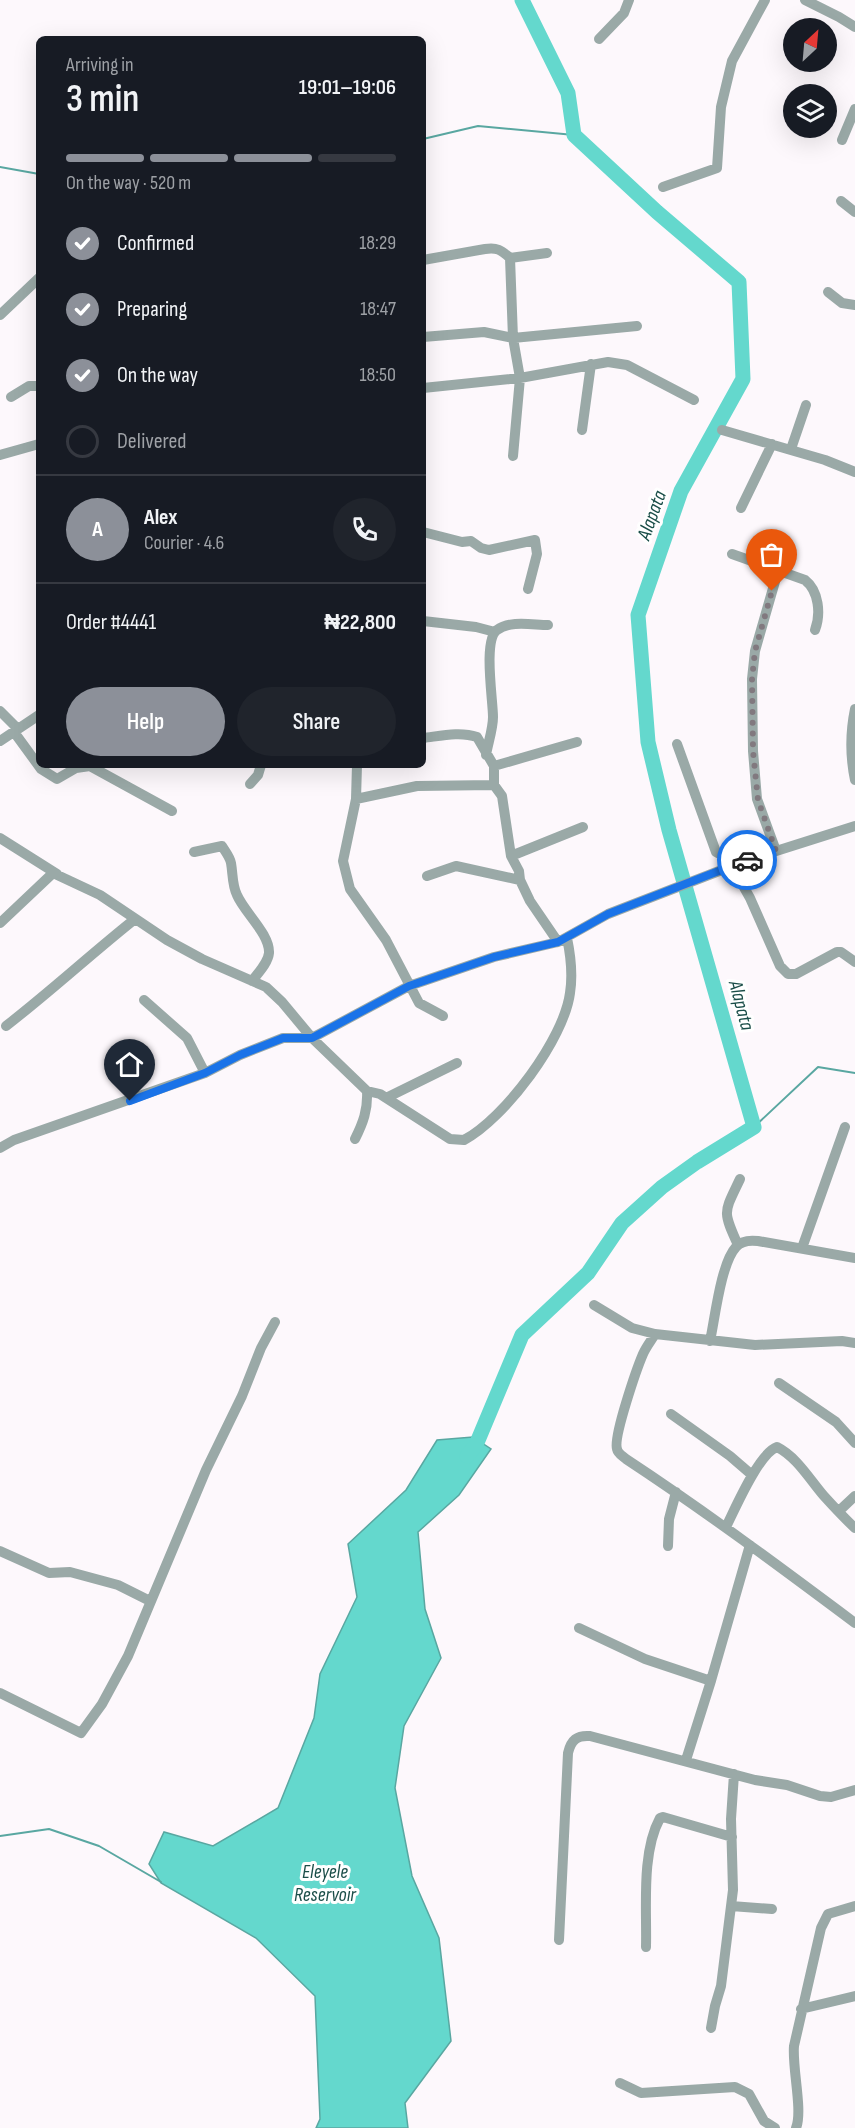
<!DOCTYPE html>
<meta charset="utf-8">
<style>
body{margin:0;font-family:"Sofia Sans Condensed",sans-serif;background:#20242c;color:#f1f3f6;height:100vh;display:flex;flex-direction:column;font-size:22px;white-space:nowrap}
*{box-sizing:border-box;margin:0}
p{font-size:20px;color:#9ea1a6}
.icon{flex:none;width:33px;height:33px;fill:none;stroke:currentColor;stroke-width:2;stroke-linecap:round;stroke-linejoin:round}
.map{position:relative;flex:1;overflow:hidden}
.sheet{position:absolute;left:36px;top:36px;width:390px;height:732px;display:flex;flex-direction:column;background:#171b24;border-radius:9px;box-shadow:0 6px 24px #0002}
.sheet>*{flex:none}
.needle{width:39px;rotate:26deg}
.buttons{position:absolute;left:783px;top:18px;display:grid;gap:12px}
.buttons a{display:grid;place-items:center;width:54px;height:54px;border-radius:50%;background:#171b24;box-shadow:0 6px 24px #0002;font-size:30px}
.pin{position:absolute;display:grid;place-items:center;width:51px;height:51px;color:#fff;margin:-62px -26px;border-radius:50% 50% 50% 0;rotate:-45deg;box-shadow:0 0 6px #0007}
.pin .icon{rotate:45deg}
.courier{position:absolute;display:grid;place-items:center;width:60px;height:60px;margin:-30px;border:4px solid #1a73e8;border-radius:50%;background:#fff;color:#222;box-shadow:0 2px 8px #0007}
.head em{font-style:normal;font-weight:600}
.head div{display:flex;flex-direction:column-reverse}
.head{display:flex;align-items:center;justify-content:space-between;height:102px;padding:0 30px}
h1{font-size:39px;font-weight:600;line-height:45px}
.bar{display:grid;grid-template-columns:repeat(4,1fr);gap:9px 6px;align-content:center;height:72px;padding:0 30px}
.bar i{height:8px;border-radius:4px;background:#363941}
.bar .active{background:#8c9099}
.bar p{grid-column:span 4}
.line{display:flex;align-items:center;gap:15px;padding:0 30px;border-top:2px solid #363941}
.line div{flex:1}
.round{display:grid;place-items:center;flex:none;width:63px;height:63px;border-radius:32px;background:#20242c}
ol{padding:0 30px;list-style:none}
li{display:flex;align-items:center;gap:18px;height:66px}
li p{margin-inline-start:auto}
li .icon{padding:6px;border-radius:50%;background:#8c9099;color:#fff;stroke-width:4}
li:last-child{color:#9ea1a6}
li i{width:33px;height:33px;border:3px solid #363941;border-radius:50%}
.button{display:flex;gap:12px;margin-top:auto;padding:12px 30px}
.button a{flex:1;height:69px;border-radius:36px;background:#8c9099;color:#fff;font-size:24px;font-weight:600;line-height:69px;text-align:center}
.button a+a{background:#20242c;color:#f1f3f6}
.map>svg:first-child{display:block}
.water{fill:#64d8cd;stroke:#59a7a1;stroke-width:1.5}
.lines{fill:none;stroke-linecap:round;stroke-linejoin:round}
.stream{stroke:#59a7a1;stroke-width:2}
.river{stroke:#64d8cd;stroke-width:15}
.street{stroke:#9aa9a7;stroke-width:10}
.done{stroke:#81797f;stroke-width:6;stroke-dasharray:0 10.8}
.route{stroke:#1a73e8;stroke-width:8}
.labels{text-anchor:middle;stroke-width:6;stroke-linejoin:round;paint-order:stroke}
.water-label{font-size:20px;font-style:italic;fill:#1b4e49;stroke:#fff}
</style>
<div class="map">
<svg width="855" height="2128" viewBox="0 0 855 2128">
<rect width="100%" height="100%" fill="#fdf8fc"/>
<!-- water -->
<path class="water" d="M473,1437L491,1449L459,1495L418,1532L425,1609L441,1658L404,1726L395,1788L412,1876L439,1938L451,2041L405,2103L408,2128H316L320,2119L315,1996L256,1938L161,1883L149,1864L164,1832L213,1846L278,1808L314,1718L320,1674L357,1597L348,1544L406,1490L437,1440Z"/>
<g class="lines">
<!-- stream -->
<path class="stream" d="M423,139L478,126L574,135
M0,167L39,174
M754,1127L818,1067L855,1073
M0,1836L49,1829L99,1846L161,1882"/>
<!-- river -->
<path class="river" d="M467,1456L476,1445L522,1335L588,1273L622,1223L662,1187L697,1162L754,1127L669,830L648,742L638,615L681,491L743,379L739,282L657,212L574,135L568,93L522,0"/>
<!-- street -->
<path class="street" d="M805,0L839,17L855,27
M599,39L624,13L629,0
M842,140L855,109
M663,187L717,168L721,107L732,61L765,0
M841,201L855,212
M510,258L547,253
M423,260L485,249C497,247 501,250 510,258L513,338L637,326
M828,292L842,303L855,305
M0,315L39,278
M423,337L484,332L513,338L520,378L513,456
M423,388L520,378L608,362L627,365L694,400
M11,397L29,386H39
M582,430L591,364
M722,430L825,460L855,472
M791,449L806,405
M0,455L39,444
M741,508L772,444
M423,532L462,542L471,541L481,548L489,550L535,540L537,554L528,589
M732,554L805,580C819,591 821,614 815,630
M423,621L476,627L495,632
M855,709C850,733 850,756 855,780
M0,711L18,729
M14,732L41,769L57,779L76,768L90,766L172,811
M0,741L39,715
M677,744L716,852C724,858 735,856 745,861
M486,755C488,743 493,729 493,717C493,700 483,640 497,630C510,620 533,625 548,625
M357,765L356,799L343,861L350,889L386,940L419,1003L443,1016
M494,766L577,742
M250,784L258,775L261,765
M356,799L417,786L494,785
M0,838L57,874
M776,851L757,799L753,751L752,679L755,651L778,571
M194,852L222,846C225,851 230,857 231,863C233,874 232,885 237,895C244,912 270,934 269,953C268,963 258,973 252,981
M511,856L583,827
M732,866L750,898L780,966L788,974H796L837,952H841L855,962
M427,876L456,866L520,880
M0,923L53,873L100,895L167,940L202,959L266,987L282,1002L312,1038L367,1091L380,1094L450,1139L464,1140C505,1118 564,1039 570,993C573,974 571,957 567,938L558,942L530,901L520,880L519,871L511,856L502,796L494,785V766L477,737C460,731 440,736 423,738
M144,1000L187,1038L205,1073
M6,1026C50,992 91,954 135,919
M386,1098L457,1063
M355,1139C363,1123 368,1110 367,1091
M0,1148L14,1140L205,1073L240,1055L283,1038H312L409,986L494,957L558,942L608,914L745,861L855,826
M738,1245C722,1210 724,1213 740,1179
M802,1248L845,1127
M594,1305L632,1328L655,1334
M710,1341C715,1318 721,1263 736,1247C742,1240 750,1240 758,1241L855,1258
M855,1343L842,1341L755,1345L655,1334C651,1341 646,1347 643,1354C637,1368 613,1437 617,1449C618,1454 623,1456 626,1459C705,1511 780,1567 855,1623
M779,1383L836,1422L855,1443
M671,1414L730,1456L752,1475
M839,1511L855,1496
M726,1527C735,1509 759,1453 777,1447C797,1457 810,1480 824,1496C834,1507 844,1518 855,1528
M668,1546L669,1519L676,1492
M0,1551L49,1573L70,1572L118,1585L150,1601
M579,1628L645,1659L711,1681
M0,1693L81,1733L102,1704L128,1656L206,1470L242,1396L261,1348L275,1322
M686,1760L710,1684L750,1545
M731,1906L772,1909
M559,1940L568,1753C571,1740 577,1735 590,1736L755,1780L787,1785L820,1796L831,1797L855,1790
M646,1947C647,1908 641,1853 660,1818L663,1817L732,1837
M801,2009L855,1996
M711,2028L715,2006L721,1986L733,1890L731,1819L734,1774
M620,2083L641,2093L735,2087L749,2094L764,2121L775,2128
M796,2128C803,2111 792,2068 794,2046L821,1928L828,1914L855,1906"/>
</g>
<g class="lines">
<!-- done -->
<path class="done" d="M747,860L776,851L758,800L753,751L752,679L755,651L772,591"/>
<!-- route -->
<path class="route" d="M130,1101L205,1073L240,1055L283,1038H312L409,986L494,957L558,942L608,914L747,860"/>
</g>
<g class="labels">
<!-- water labels -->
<g class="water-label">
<text transform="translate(651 515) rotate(-70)" y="7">Alapata</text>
<text transform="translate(742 1005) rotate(75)" y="7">Alapata</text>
<text x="325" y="1878">Eleyele<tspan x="325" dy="23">Reservoir</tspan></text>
</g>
</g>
</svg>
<div class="buttons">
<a><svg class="needle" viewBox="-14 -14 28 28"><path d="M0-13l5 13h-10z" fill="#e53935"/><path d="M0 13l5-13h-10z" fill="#9ea1a6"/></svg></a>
<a><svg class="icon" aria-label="layers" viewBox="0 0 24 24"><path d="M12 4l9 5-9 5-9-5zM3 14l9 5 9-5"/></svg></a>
</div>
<div class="pin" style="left:772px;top:591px;background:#ea580c"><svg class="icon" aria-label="bag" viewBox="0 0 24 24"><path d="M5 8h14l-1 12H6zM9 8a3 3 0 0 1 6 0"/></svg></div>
<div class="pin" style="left:130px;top:1101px;background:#1f2937"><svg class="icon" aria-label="home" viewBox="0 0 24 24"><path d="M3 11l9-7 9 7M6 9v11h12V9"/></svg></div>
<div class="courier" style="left:747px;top:860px"><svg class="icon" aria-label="car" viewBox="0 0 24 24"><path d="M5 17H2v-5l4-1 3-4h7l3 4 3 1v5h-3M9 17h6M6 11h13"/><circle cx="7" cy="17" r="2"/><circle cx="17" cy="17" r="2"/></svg></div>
<section class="sheet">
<div class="head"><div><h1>3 min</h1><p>Arriving in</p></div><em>19:01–19:06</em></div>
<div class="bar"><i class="active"></i><i class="active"></i><i class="active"></i><i></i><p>On the way · 520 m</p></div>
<ol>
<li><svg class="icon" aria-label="check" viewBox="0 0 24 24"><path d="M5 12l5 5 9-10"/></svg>Confirmed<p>18:29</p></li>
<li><svg class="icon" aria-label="check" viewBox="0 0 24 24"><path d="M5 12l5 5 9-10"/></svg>Preparing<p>18:47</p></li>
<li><svg class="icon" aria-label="check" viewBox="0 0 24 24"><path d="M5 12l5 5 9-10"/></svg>On the way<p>18:50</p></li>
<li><i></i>Delivered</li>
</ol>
<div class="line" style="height:108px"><b class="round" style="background:#8c9099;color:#fff">A</b><div><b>Alex</b><p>Courier · 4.6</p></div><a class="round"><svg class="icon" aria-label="phone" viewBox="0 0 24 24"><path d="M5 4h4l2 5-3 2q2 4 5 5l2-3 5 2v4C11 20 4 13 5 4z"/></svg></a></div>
<div class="line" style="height:78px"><div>Order #4441</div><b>₦22,800</b></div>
<div class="button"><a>Help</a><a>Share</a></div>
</section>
</div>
